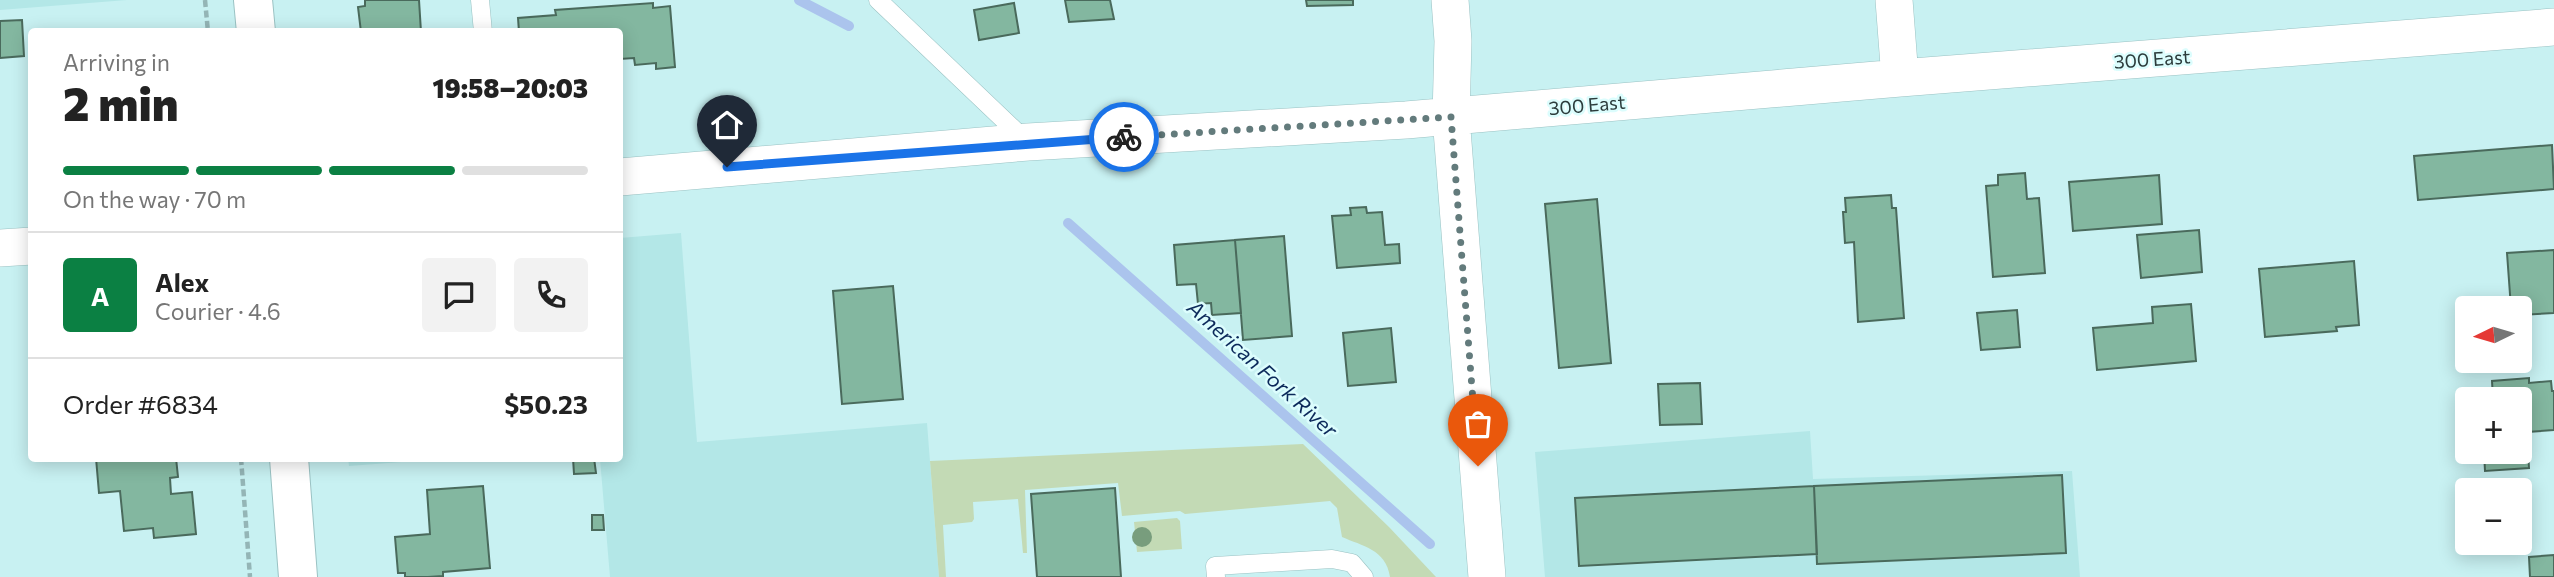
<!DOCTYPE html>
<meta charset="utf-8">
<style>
body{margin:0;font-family:Commissioner,sans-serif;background:#f2f2f2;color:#222;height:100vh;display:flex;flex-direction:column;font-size:26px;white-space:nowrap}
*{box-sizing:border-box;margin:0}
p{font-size:23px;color:#767676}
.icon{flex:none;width:38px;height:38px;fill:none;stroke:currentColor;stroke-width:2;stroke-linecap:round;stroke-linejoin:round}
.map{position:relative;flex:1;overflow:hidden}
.drawer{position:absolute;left:28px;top:28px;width:595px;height:434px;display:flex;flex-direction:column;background:#fff;border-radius:7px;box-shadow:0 4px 18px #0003}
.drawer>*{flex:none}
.needle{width:46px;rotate:265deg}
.fabs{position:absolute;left:2455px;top:296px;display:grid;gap:14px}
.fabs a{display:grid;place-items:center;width:77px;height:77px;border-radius:7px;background:#fff;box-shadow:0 4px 18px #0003;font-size:35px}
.pin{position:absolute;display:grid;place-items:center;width:60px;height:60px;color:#fff;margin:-72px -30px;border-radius:50% 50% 50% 0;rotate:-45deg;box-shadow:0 0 7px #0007}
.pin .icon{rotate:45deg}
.courier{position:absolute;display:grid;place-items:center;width:70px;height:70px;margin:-35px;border:5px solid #1a73e8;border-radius:50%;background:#fff;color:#222;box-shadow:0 2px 9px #0007}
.headline em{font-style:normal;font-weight:800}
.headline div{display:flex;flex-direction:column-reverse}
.headline{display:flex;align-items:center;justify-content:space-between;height:119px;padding:0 35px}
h1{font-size:46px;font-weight:800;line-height:52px}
.bar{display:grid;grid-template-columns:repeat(4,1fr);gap:10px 7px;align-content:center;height:84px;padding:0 35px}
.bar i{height:9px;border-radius:5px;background:#e0e0e0}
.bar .active{background:#0b8043}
.bar p{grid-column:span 4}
.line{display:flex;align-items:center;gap:18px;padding:0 35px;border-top:2px solid #e0e0e0}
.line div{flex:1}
.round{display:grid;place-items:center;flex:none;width:74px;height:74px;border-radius:7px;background:#f2f2f2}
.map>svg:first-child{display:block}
.built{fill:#b3e7e7}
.green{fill:#c3dab5}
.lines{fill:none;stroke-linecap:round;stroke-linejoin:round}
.stream{stroke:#abc4ed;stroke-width:10}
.building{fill:#83b7a0;stroke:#4a6a5c;stroke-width:2}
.lane-casing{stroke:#9ac2c3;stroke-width:19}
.street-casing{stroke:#9ac2c3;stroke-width:38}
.secondary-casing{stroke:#9ac2c3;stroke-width:40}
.path{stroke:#94b5b6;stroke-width:4.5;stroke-dasharray:7 3.5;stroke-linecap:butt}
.lane{stroke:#fff;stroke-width:18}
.street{stroke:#fff;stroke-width:37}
.secondary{stroke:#fff;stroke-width:38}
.tree{fill:#789d7d}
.done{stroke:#637b7c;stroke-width:7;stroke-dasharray:0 12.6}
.route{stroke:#1a73e8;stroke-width:9}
.labels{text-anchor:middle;stroke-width:5;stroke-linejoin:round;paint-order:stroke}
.street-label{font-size:19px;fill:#2c3c3c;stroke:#dcfdfd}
.water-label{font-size:21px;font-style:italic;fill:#0b295a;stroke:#dcfdfd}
</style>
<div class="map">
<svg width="2554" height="577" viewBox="0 0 2554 577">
<rect width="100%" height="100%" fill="#c8f1f2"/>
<!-- built -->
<path class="built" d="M0,0H127L0,10Z
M681,233L697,442L927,423L939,577H610L600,459L620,458V238Z
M1810,431L1813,479L2072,471L2080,577H1545L1535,452Z
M348,458H441V459L349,466Z"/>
<!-- green -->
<path class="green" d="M1303,444L1389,527L1436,577H1390C1386,549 1362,546 1342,537L1337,508L1330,501L1185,514L1180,511L1122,516L1118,483L1025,490L1027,553H1023L1018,499L973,502L974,519L972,522L943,525L946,577H939L930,461Z
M1177,518L1180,521L1182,549L1137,552L1134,522Z"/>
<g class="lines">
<!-- stream -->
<path class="stream" d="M799,0L849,26
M1068,223L1430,544"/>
</g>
<!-- building -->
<path class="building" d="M365,0H419L421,32H361L358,7L365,6Z
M1065,0H1110L1114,19L1069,22Z
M1306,0H1353V5L1307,6Z
M653,3V8L670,6L675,67L656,69V63L635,65L634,58L620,59V32H519L518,18L556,15L555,10Z
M1014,3L1019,33L979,40L974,10Z
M22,20L24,56L0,58V21Z
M2552,145L2554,189L2418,200L2414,156Z
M2025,173L2027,199L2039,198L2045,273L1993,277L1986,186L1998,185V175Z
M2159,175L2162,224L2073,231L2069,182Z
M1891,195L1892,208H1896L1904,318L1858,322L1854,242L1845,243L1843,212H1846L1845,198Z
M1597,199L1611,363L1559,368L1545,204Z
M1366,207L1367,213L1382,212L1385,245L1399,244L1400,263L1337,268L1332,216L1351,215L1350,208Z
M2199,230L2202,272L2141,278L2137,235Z
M1284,236L1292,336L1243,340L1235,240Z
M1235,240L1241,313L1212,315L1211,303L1198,304L1196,284L1177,285L1174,245Z
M2554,250V313L2520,315V308H2511L2507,253Z
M2354,261L2359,325L2336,327L2337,331L2265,337L2259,269Z
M893,286L903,399L842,404L833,291Z
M2191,304L2196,361L2097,370L2093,328L2153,323L2152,307Z
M2017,310L2020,347L1981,350L1977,313Z
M1391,328L1396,382L1348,386L1343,333Z
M2529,378V383L2551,381L2552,391H2554V430L2527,432L2529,468L2485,471L2484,452H2520V399H2493L2492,381Z
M1700,383L1702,424L1660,425L1658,384Z
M96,458H176L178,477L170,478L171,494L192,492L196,534L154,538L153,528L124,531L120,491L99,493Z
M573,458H594L596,473L574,474Z
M2062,475L2066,553L1817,564L1814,486Z
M483,486L490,568L443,572V576L428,577H405V573H398L395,537L430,534L427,490Z
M1814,486L1817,554L1579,566L1575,498Z
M1115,488L1121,577H1037L1031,494Z
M592,515H603L604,530H592Z
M2554,555V577H2530L2529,557Z"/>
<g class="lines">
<defs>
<path id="lane" d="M480,0L483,32
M878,0L1025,140
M1216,577L1215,566L1332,559L1352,563L1364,577"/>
<path id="street" d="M1450,0L1453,41L1451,117L1487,577
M1894,0L1900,78
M620,177L1028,142L1406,120L1900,78L2554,27
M0,248L32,246"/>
<path id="secondary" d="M253,0L256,32
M289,458L298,577"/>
</defs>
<!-- lane casing -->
<use href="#lane" class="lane-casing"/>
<!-- street casing -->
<use href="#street" class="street-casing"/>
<!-- secondary casing -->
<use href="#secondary" class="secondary-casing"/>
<!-- path -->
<path class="path" d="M205,0L208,32
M241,458L250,577"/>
<!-- lane -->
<use href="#lane" class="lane"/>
<!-- street -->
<use href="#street" class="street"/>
<!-- secondary -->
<use href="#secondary" class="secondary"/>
</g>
<!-- trees -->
<circle class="tree" cx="1142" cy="537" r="10"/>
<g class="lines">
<!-- done -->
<path class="done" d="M1124,137L1451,117L1478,466"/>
<!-- route -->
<path class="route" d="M727,167L1124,137"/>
</g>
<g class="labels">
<!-- street labels -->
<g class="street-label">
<text transform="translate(2152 59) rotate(-4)" y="7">300 East</text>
<text transform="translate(1587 105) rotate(-5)" y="7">300 East</text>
</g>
<!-- water labels -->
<g class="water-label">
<text transform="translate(1262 369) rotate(42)" y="7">American Fork River</text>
</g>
</g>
</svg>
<div class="fabs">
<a><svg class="needle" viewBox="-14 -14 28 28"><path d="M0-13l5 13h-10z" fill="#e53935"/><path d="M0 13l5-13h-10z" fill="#767676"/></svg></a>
<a>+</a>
<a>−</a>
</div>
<div class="pin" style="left:1478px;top:466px;background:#ea580c"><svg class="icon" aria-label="bag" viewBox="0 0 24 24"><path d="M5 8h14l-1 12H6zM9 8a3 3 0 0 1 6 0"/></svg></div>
<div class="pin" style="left:727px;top:167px;background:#1f2937"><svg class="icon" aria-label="home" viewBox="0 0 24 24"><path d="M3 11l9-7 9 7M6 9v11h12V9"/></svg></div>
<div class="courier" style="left:1124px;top:137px"><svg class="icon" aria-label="bike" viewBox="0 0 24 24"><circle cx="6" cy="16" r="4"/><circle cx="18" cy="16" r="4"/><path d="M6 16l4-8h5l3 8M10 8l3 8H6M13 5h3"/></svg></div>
<section class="drawer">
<div class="headline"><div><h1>2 min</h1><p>Arriving in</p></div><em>19:58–20:03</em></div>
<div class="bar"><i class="active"></i><i class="active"></i><i class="active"></i><i></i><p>On the way · 70 m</p></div>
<div class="line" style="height:126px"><b class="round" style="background:#0b8043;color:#fff">A</b><div><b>Alex</b><p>Courier · 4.6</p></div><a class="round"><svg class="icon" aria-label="chat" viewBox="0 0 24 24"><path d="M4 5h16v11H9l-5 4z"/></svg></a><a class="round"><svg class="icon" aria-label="phone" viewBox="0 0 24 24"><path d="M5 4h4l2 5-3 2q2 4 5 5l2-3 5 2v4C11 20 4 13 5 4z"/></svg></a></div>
<div class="line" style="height:91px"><div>Order #6834</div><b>$50.23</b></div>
</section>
</div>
